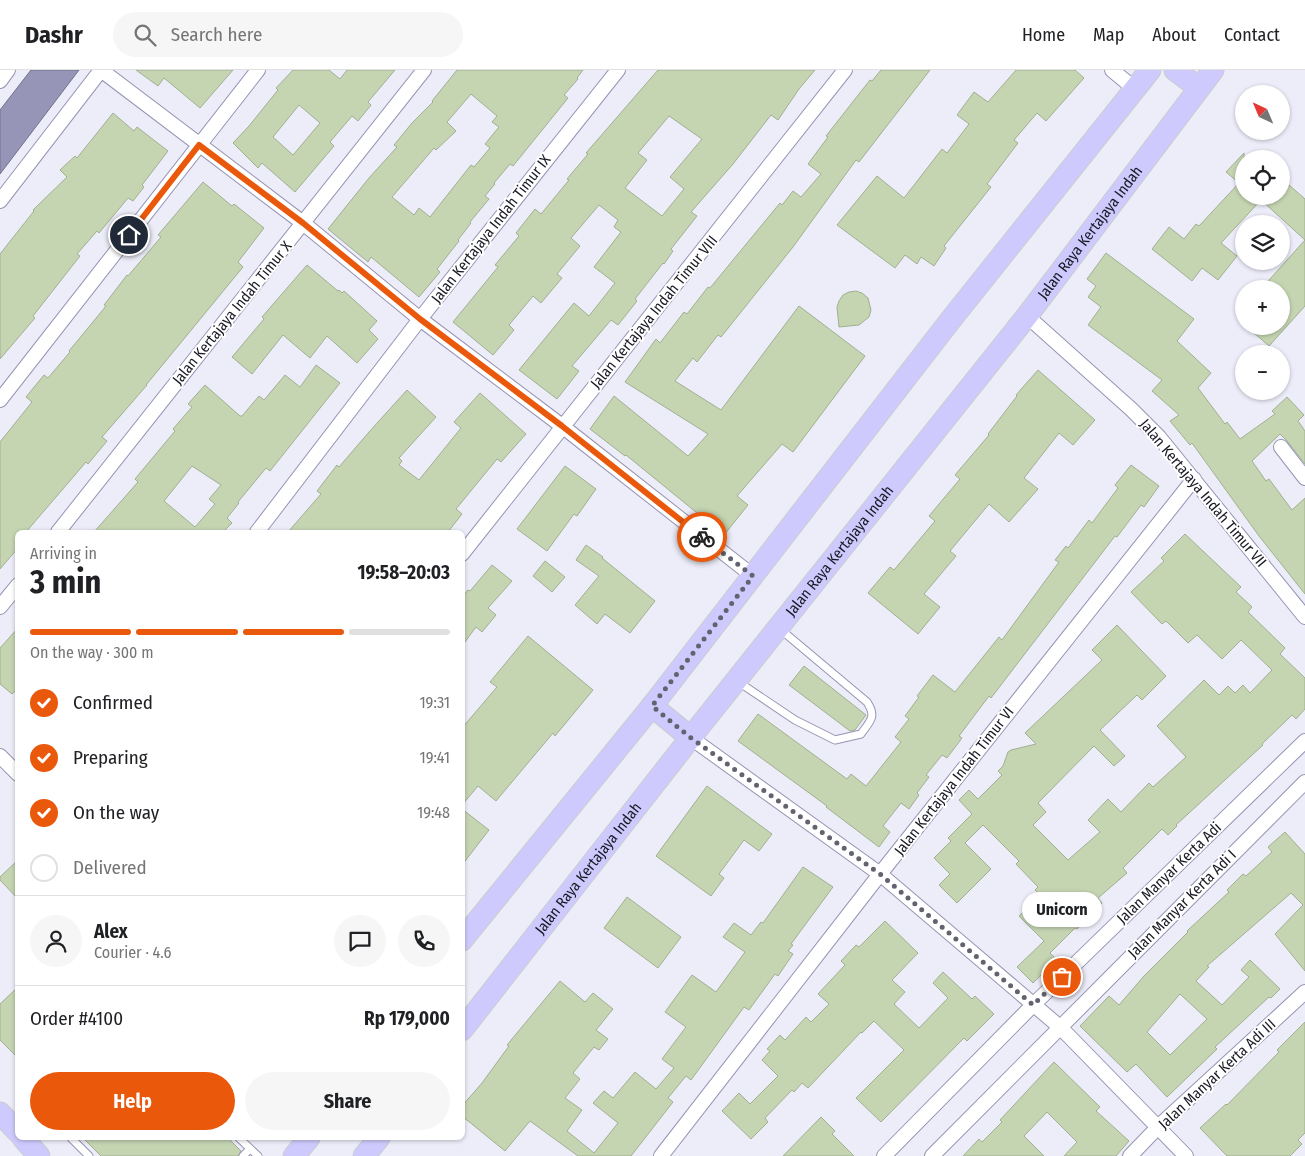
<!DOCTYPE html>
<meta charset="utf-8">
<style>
body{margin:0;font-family:"Fira Sans Condensed",sans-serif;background:#f6f6f6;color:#202124;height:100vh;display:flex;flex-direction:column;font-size:19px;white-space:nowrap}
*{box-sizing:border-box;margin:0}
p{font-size:16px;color:#757577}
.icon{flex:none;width:28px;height:28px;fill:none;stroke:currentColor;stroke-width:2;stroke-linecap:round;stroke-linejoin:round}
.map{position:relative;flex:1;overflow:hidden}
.sheet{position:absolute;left:15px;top:460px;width:450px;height:610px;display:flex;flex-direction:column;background:#fff;border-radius:8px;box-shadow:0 1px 4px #0004}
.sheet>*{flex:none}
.needle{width:32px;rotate:316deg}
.buttons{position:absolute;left:1235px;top:15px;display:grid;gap:10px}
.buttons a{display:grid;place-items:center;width:55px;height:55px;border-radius:50%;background:#fff;box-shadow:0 1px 4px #0004;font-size:25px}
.pin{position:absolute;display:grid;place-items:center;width:42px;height:42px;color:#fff;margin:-21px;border:2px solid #fff;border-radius:50%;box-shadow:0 1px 5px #0007}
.courier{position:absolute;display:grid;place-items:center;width:50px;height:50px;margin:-25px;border:4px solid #ea580c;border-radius:50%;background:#fff;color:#222;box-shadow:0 1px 6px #0007}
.bubble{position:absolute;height:35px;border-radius:18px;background:#fff;box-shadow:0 1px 4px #0004;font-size:16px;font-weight:700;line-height:35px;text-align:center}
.summary em{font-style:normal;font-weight:700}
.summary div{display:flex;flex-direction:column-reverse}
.summary{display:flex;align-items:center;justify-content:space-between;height:85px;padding:0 15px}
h1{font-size:32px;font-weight:700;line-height:38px}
.bar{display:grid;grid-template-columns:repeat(4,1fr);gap:8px 5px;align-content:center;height:60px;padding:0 15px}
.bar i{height:6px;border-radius:4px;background:#e0e0e0}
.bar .active{background:#ea580c}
.bar p{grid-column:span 4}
.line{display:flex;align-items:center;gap:12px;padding:0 15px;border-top:1px solid #e0e0e0}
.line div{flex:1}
.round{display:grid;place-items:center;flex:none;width:52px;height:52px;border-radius:26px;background:#f6f6f6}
ol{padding:0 15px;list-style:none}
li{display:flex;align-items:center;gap:15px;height:55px}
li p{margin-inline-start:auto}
li .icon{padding:5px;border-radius:50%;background:#ea580c;color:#fff;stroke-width:4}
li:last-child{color:#757577}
li i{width:28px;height:28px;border:2px solid #e0e0e0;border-radius:50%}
.cta{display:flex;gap:10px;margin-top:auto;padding:10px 15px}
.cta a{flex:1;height:58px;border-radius:30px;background:#ea580c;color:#fff;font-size:20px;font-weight:700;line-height:58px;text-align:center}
.cta a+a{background:#f6f6f6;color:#202124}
header{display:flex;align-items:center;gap:30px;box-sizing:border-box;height:70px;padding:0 25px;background:#fff;border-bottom:1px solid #e0e0e0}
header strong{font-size:24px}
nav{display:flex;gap:28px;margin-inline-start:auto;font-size:18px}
.search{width:350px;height:45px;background:#f6f6f6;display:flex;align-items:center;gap:12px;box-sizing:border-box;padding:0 18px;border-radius:28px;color:#757577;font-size:19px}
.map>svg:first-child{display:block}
.water{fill:#9695b7;stroke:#70708b}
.building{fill:#c5d5b2;stroke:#a1af91;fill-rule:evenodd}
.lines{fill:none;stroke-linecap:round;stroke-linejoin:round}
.lane-casing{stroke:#9594b2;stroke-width:9}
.street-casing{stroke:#9594b2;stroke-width:16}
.primary-casing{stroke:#cccccf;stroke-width:23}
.lane{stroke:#fff;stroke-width:7}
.street{stroke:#fff;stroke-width:14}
.primary{stroke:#cecafd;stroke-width:21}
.done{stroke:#63636f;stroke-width:5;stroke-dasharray:0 9}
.route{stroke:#ea580c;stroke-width:6}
.labels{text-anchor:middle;stroke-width:4;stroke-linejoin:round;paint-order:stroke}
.street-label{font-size:15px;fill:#191924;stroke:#fff}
</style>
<header>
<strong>Dashr</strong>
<div class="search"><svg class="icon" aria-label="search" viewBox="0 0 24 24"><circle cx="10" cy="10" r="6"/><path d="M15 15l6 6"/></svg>Search here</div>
<nav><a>Home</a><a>Map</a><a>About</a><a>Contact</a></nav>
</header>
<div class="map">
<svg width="1305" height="1086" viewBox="0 0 1305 1086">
<rect width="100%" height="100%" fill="#ededfa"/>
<!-- water -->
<path class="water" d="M31,0H79L0,104V40Z"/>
<!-- building -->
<path class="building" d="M136,0H233L200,38L164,8L158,16Z
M293,0H329L340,9L347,0H395L368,32L371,35L358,51L352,46L330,72L334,76L295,122L262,93L258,98L233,73L249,56L278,20L276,18ZM299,35L320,53L293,85L273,67Z
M457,0H583L577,8L578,9L564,25L568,28L513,96L510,94L494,113L495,114L485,126L489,129L470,152L471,153L458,170L459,171L437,199L440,202L419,227L371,187L368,192L328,159L369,108L397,77L394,75L412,53L433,32L432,31ZM471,24L497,46L492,52L499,57L485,74L490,78L474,97L471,95L430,147L419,138L414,145L392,127L434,78L436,80L456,61L447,52Z
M658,0H815L799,19L778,50L771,45L733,94L691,142L697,146L671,179L673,181L664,194L663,193L635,229L637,231L618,255L611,250L572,296L579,301L557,329L519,300L574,233L589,246L615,213L594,197L621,162L614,157L618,150L599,135L571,168L580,176L557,204L562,208L541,233L533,226L509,255L514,260L493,285L453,252L498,197L495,195L519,166L516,163L535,139L541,144L569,110L567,109L588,84L586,83ZM669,46L702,69L670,107L684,119L662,146L625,118L647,90L638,83Z
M881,0H930L859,92L856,90L793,177L721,267L718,265L697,292L693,288L675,311L721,340L799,236L865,286L793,382L782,374L737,426L748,435L724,465L626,385L625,386L590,359L614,326L688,386L708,364L625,312L656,269L660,273L684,242L687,244L708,217L710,218L780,133L782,135L793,121L801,127L821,104L808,94L828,67L826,66L870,10L872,11Z
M1016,0H1075L1084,8L1046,51L1037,43L1014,70L1018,73L987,114L991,117L944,176L946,178L934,196L921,187L917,194L905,185L895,198L837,155L877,106L904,128L942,79L947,83L969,54L957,45L974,22L988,32Z
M113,43L134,61L137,57L168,81L142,115L144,117L133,131L128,128L99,163L97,161L77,184L80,186L33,246L35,248L0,289V184L34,141L33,140L67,107L60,100L75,86L77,88Z
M1244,83V126H1281V108L1305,129V236L1269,276L1246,256H1281V219H1261L1305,170L1261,130L1221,173L1237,186L1218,210L1202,198L1192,211L1152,179L1169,157L1184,169L1196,154L1199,156L1239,113L1226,102Z
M203,112L232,136L234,134L264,158L238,192L243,197L146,315H147L102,367L107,371L88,394L86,392L26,462H18V478L0,499V372L32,332L26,327L44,305L48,308L70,282L69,281L106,236L104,235L127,205L128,206L161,167L158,165Z
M1106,183L1194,249L1177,271L1211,303L1198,318L1225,354L1227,352L1240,369L1275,344L1272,341L1287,327L1304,345L1298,351L1305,361V394L1288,372L1280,364L1252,391L1266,411L1269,409L1292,440L1305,428V524L1259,466L1192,373L1190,375L1170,351L1179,345L1152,321L1162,310L1088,255L1101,237L1088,227L1096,216L1087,209Z
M307,195L338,221L339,220L342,223L344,221L377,251L369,260L378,269L357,293L327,266L310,288L283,265L252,304L232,287L264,249L262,247Z
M856,221L862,223L868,228L871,240L869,247L859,255L839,257L837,237L839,231L843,225L849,222Z
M316,295L340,313L270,401L266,398L238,432L239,433L227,448L232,453L223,462H94L138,412L135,409L175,361L173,359L192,337L188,334L205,315L240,346H242L259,326L264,330L285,305L300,317ZM192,396L221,415L209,429L215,434L195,457L164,431Z
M1038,300L1095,350L1073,375L1059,363L1024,408L1038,419L1009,452L989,434L950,481L956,486L924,524L940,537L918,564L868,523L890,497L894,500L935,451L929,446L960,409L955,405L989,365L988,364L1017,326L1016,325Z
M407,320L436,347L399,388L402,391L399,395L419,410L461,358L454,352L480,323L526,364L501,392L497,389L456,439L462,444L448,462H288L321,424L317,421L337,395L339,397L369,362Z
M1131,395L1159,416L1144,437L1141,435L1117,467L1115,466L991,628L989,626L959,666L962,668L947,688L942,685L926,705L929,707L917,723L919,725L909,739L901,733L883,756L890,762L879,777L826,737L827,736L738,671L758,644L847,709L851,704L866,716L901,672L895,667L909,649L905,646L919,627L917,626L933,605L955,622L999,567L1002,570L1059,492L1055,490L1066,476L1068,478L1089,450L1092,453L1118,418L1115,415Z
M565,396L596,419L577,446L574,444L547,481L517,459Z
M1185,464L1241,517L1236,522L1252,537L1248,542L1285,578L1280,584L1305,608V639L1296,649L1292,645L1262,674L1263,675L1176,755L1177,756L1168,765L1162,759L1123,798L1127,803L1098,828L1102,833L1077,859L1075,858L1050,883L1057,890L1033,913L1017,897L1044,871L1019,846L1041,825L1035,820L1038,817L1016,794L1019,791L983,755L965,773L991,799L957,833L939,815L950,804L934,788L951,771L948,768L972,744L959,730L969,720L978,729L1002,705L998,701L1003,696L1008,682L1011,680L1036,674L1025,663L1102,590L1092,580L1117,555L1166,606L1142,630L1137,625L1100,660L1125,686L1114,696L1094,676L1038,733L1046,742L1033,755L1068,790L1100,762L1088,750L1108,729L1121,742L1149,713L1153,717L1186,687L1157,656L1204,610L1219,625L1228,616L1235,623L1243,615L1250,623L1272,600L1241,570L1222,589L1197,565L1188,573L1166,551L1162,554L1131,522L1164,491L1161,488Z
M586,475L603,487L602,488L655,531L630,563L605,544L597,554L575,535L599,506L576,490Z
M545,491L565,507L552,522L533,506Z
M492,495L512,511L488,538L496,545L482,562L476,557L462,576V527L468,520L470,521Z
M18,558V618L12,624L0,614V578Z
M528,566L593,620L555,666L553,663L496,731L478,716L462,735V658L497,617L490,612Z
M804,596L866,645L855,660L850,661L789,615Z
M707,716L772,764L759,781L744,770L719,804L724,808L711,826L656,786Z
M462,739L489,760L462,795Z
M1285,762L1305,784V901L1275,864L1303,835L1291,823L1207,896L1209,897L1196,911L1222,935L1249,907L1241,900L1250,890L1280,919L1271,928L1269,927L1215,977L1217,979L1167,1027L1136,994L1127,1002L1080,956L1109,926L1119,935L1144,906L1188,862L1187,861L1229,822L1227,820L1243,804L1246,806L1272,782L1268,777ZM1180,924L1207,949L1170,985L1147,962Z
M18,790V829L0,810V807Z
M803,797L833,817L791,874L793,875L788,881L793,884L778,906L775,904L749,940L744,937L691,1010L686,1006L668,1028L673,1032L631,1086H578L530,1051L505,1081L462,1046V1036L482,1013L509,976L507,975L560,911L585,932L593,923L613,939L596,960L608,969L599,980L594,977L573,1003L580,1009L565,1028L582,1040L567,1061L594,1083L618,1053L593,1033L604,1021L613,1028L635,1002L656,1019L674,998L662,989L686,957L665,942L692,905L716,922L745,882L723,867L734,853L751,865L761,852L763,853Z
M627,827L681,867L658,898L604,858Z
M885,851L918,883L892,910L905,922L894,934L919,958L948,928L933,913L943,902L972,929L975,926L994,944L967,971L964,968L881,1052L856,1028L904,980L874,951L862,963L861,962L808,1018L802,1013L794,1022L792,1020L765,1048L768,1052L751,1069L722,1041L739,1023L750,1034L778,1006L762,990L770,981L767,979L780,965L785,970L806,947L811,952L829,934L818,924L845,895L841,891L856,875L859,877Z
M18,917V988L0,970V934Z
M1305,952V1063L1298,1070L1302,1074L1290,1086H1227L1200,1058L1226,1034L1227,1035L1279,982L1277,980Z
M1054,992L1100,1037L1096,1041L1129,1071L1116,1086H1064L1077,1072L1047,1042L1024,1066L1044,1086H963L979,1069L982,1072L1002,1052L1000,1050Z
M821,1047L835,1061L832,1064L854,1086H783Z
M83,1068H228L241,1081L238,1086H101Z"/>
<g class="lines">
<defs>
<path id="lane" d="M737,611L795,650L835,670L861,664C870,651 877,647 867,632L780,559
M71,1068L89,1086
M239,1068L258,1086
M243,1086L250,1079"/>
<path id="street" d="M101,0L303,153L420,249L562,356L753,506
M1112,0L1135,19
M0,11L8,0
M0,131L101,0
M1027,246L1131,339L1159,367L1305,547
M0,330L258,0
M1281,377L1305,408
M58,462L424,0
M257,462L420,249L618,0
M462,484L845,0
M0,537L18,515
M691,668L880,804L973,883L1061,958L1186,1086
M0,686L18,704
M661,1086L880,804L1194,409
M884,1086L1033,935L1305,671
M932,1086L1305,712
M1130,1086L1158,1057L1305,922"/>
<g id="primary">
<path d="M1175,0L1199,18"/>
<path d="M652,636L691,668"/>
<path d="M462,870L652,636L949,252L1150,0"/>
<path id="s1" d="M462,960L695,662L1027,246L1213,0"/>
<path d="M0,1043L18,1062"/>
<path d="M23,1068L39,1086"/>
<path d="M294,1086L309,1068"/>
<path d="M364,1086L379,1068"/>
</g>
</defs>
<!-- lane casing -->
<use href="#lane" class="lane-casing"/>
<!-- street casing -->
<use href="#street" class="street-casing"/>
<!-- primary casing -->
<use href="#primary" class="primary-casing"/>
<!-- lane -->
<use href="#lane" class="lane"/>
<!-- street -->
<use href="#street" class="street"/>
<!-- primary -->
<use href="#primary" class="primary"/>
</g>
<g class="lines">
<!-- done -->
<path class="done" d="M702,467L753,506L652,636L691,668L880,804L1033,935L1062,907"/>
<!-- route -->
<path class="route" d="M129,165L199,75L303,153L420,249L562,356L702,467"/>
</g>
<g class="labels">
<!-- street labels -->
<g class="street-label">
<text transform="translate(491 159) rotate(-52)" y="5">Jalan Kertajaya Indah Timur IX</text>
<text dy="5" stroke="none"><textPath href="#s1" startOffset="1015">Jalan Raya Kertajaya Indah</textPath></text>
<text transform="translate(654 242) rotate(-51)" y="5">Jalan Kertajaya Indah Timur VIII</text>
<text transform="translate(232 243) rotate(-51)" y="5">Jalan Kertajaya Indah Timur X</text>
<text transform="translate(1203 423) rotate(50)" y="5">Jalan Kertajaya Indah Timur VII</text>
<text dy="5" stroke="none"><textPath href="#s1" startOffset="610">Jalan Raya Kertajaya Indah</textPath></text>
<text transform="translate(954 711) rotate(-52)" y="5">Jalan Kertajaya Indah Timur VI</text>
<text dy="5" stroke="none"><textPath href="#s1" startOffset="205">Jalan Raya Kertajaya Indah</textPath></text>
<text transform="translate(1169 803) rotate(-44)" y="5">Jalan Manyar Kerta Adi</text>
<text transform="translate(1182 834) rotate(-45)" y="5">Jalan Manyar Kerta Adi I</text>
<text transform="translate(1217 1004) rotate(-43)" y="5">Jalan Manyar Kerta Adi III</text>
</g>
</g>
</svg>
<div class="buttons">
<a><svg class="needle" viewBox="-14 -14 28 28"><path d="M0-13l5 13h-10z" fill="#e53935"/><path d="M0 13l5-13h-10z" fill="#757577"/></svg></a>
<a><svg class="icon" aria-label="locate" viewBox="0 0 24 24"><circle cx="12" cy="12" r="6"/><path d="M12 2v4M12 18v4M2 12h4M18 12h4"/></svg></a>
<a><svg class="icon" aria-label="layers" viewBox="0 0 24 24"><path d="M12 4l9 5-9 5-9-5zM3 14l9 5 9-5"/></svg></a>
<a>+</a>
<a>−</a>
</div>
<div class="pin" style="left:1062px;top:907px;background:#ea580c"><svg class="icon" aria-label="bag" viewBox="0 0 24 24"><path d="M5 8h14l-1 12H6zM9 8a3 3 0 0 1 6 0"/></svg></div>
<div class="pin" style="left:129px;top:165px;background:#1f2937"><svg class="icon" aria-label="home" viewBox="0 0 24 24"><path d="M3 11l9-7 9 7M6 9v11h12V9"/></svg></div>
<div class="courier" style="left:702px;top:467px"><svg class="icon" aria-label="bike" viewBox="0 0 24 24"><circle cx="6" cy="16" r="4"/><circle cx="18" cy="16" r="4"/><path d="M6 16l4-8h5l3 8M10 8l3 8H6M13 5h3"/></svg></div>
<div class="bubble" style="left:1022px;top:822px;width:80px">Unicorn</div>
<section class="sheet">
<div class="summary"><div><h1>3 min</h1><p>Arriving in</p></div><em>19:58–20:03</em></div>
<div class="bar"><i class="active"></i><i class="active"></i><i class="active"></i><i></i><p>On the way · 300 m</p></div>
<ol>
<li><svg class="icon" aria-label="check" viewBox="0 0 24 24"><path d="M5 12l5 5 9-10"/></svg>Confirmed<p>19:31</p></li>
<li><svg class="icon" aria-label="check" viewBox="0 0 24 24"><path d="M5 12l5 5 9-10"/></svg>Preparing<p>19:41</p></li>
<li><svg class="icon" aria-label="check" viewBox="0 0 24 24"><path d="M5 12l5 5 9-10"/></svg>On the way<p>19:48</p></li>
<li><i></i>Delivered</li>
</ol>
<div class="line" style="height:90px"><a class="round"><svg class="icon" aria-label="person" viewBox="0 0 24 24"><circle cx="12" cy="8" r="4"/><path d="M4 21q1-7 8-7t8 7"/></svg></a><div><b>Alex</b><p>Courier · 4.6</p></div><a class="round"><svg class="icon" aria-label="chat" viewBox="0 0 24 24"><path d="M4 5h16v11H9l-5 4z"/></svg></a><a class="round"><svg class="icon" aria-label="phone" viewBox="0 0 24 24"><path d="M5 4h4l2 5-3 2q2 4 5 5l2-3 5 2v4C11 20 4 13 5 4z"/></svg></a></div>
<div class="line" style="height:65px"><div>Order #4100</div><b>Rp 179,000</b></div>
<div class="cta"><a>Help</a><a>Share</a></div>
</section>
</div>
